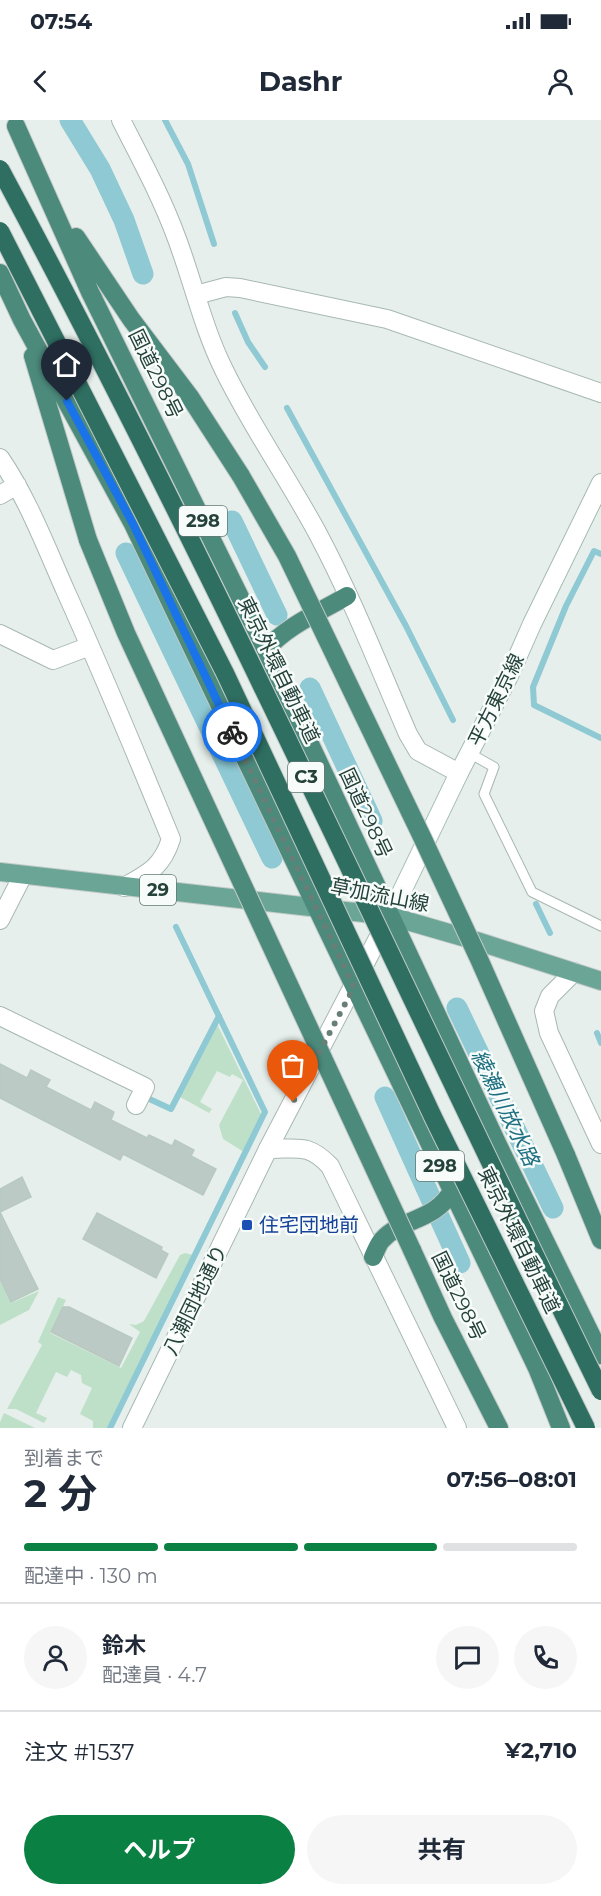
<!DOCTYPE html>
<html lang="ja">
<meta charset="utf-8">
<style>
body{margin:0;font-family:Montserrat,"Noto Sans JP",sans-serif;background:#f6f6f7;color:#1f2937;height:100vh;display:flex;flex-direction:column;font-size:22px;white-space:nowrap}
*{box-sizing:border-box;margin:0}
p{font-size:20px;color:#747a83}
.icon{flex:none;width:33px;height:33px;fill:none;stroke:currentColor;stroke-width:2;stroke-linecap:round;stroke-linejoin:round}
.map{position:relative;height:1308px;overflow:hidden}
.panel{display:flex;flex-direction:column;background:#fff;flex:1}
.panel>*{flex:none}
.pin{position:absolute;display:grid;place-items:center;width:51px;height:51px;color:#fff;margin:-62px -26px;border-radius:50% 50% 50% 0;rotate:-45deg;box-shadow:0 0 6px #0007}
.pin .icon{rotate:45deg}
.courier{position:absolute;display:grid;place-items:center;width:60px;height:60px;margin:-30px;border:4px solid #1a73e8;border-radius:50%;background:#fff;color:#222;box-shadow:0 2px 8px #0007}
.overview em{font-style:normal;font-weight:700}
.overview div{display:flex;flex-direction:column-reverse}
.overview{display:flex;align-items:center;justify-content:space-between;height:102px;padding:0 24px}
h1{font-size:39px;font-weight:700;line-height:45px}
.bar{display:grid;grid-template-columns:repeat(4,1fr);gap:9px 6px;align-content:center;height:72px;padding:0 24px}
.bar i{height:8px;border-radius:4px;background:#e0e1e3}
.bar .active{background:#0b8043}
.bar p{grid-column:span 4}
.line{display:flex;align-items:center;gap:15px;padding:0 24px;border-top:2px solid #e0e1e3}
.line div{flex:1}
.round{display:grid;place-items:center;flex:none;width:63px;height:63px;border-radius:32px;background:#f6f6f7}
.primary-button{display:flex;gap:12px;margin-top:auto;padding:12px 24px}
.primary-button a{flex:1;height:69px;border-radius:36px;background:#0b8043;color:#fff;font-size:24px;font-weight:700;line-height:69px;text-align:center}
.primary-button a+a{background:#f6f6f7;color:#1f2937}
.status{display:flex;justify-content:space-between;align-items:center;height:42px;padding:0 30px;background:#fff;direction:ltr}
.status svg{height:16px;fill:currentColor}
header{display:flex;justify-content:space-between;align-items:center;height:78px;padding:0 24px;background:#fff;font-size:27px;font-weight:700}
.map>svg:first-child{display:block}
.green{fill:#bfe0c8}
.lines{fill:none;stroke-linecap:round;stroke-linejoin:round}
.stream{stroke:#8ec9d4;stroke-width:6}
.canal{stroke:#8ec9d4;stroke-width:21}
.building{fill:#bbcac4;stroke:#b8c9c2;stroke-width:1.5}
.service-casing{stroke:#a8b8b2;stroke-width:11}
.minor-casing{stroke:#a8b8b2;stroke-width:20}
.tertiary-casing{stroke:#a8b8b2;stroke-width:20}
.secondary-casing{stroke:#a4bbb3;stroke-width:20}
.primary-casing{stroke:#c2cac8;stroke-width:20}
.trunk-casing{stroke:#c2cac8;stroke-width:20}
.service{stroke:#fff;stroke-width:9}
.minor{stroke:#fff;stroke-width:18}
.tertiary{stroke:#fff;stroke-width:18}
.secondary{stroke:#fff;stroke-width:18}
.primary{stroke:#6aa596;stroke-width:18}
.trunk{stroke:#4c8a7c;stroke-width:18}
.trunk-bridge-casing{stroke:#c2cac8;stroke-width:20;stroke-linecap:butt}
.motorway-bridge-casing{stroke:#c2cac8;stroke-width:20;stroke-linecap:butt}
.trunk-bridge{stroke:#4c8a7c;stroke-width:18}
.motorway-bridge{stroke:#2f6f62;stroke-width:18}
.done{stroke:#687f78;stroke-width:6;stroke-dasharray:0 10.8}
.route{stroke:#1a73e8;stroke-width:8}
.transit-dot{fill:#1a4fb4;stroke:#f7fbf9;stroke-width:2}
.labels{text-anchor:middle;stroke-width:5;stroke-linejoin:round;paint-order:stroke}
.shield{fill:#f7fbf9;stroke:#637a73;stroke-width:1.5}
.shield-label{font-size:18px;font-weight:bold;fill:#24423a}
.street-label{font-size:20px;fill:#24423a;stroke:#f7fbf9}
.transit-label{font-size:20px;fill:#164399;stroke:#f7fbf9;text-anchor:start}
.water-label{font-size:21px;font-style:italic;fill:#1c6f80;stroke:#f7fbf9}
</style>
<div class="status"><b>07:54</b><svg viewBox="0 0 49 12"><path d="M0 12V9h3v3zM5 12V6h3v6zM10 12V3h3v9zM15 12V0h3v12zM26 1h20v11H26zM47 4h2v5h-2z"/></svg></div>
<header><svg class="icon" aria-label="back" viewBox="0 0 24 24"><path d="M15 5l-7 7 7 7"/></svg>Dashr<svg class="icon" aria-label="person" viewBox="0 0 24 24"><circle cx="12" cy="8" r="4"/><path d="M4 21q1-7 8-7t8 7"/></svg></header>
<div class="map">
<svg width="601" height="1308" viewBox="0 0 601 1308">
<rect width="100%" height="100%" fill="#e6efeb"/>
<!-- green -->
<path class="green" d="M216,902L262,996L244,1032L223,1019L219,1005L243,960L232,954L230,957L217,951L200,982L212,989L209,993L180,977Z
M185,1133L193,1135L107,1308H93V1301L80,1294L92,1268L82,1263L81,1255L71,1250L67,1257L56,1252L36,1293L47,1298L44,1303L16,1289H7L42,1225L38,1222L58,1177L66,1180L50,1213L121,1248L140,1212L129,1204L136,1205L144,1201L180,1135Z
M0,1161L11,1183L39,1171L29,1190L0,1205Z
M4,1293L35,1308H0V1302Z"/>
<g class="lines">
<!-- stream -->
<path class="stream" d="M165,0L188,44L214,124
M235,193L248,222L265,247
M287,288L406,506L453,600
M601,434L594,431L566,486L533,567L534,585L601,618
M536,784L550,813
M597,913L601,923
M143,976L171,989L219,896
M110,1308L265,992L176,807"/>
<!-- canal -->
<path class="canal" d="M70,0L100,49L124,100L143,154
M232,401L277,495
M126,433L272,738
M310,568L372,701
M457,888L553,1088
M385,977L460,1143"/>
</g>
<!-- building -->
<path class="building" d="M0,944L27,958L31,950L50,960L46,967L91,990L95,982L114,992L111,1000L147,1018L149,1015L172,1026L175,1020L194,1030L191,1036L216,1049L203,1075L123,1034L120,1040L0,978Z
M22,1057L31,1077L0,1092L38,1169L11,1182L0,1159V1069Z
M97,1093L162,1127L161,1130L168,1134L156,1158L83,1119Z
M63,1187H69L132,1218L119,1246L51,1212Z"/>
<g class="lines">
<defs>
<path id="service" d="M469,633L494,647L484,674L532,772L601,806"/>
<path id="minor" d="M121,0C141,39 162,78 177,119C193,162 203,207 223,248C251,306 288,358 318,414C352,478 379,547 408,614L418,631L459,653
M0,338C28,379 46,427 66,472C103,554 137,636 171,719C162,747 149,753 124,767
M0,375L17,365
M0,514L53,540L90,526
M0,800L23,755
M574,852L550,876L544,891L549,913L601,1024
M0,896L145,967L136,985
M268,1029C298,1029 308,1023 330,1046L457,1308"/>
<path id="tertiary" d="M196,175L226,167L240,168L387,199L601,273
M132,1308L268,1029L386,803"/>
<path id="secondary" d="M390,796L459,653L509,556L532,504L601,363"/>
<path id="primary" d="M0,752L390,796L480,822L601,861"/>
<path id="trunk" d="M16,6L90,172L266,530L498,1025L601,1235
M76,117L131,199L190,277L241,356
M0,153L22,200L133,404L537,1248L561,1308
M33,236L88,420
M266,530C286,506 320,492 347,476
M566,1035L601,1120
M412,1130L443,1198L499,1308
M373,1137C376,1131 378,1124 382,1120C403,1097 434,1102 452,1071"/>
</defs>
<!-- service casing -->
<use href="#service" class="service-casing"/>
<!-- minor casing -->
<use href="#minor" class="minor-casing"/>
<!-- tertiary casing -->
<use href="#tertiary" class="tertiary-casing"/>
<!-- secondary casing -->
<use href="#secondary" class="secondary-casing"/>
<!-- primary casing -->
<use href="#primary" class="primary-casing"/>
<!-- trunk casing -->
<use href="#trunk" class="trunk-casing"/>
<!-- service -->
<use href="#service" class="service"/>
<!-- minor -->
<use href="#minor" class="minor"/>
<!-- tertiary -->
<use href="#tertiary" class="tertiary"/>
<!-- secondary -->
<use href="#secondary" class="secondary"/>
<!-- primary -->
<use href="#primary" class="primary"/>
<!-- trunk -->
<use href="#trunk" class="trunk"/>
<defs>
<path id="trunk-bridge" d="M241,356L287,436L423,719L479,839L566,1035
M88,420L126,513L412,1130"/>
<path id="motorway-bridge" d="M0,49C215,449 401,864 601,1271
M0,111L225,553L434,999L586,1308"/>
</defs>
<!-- trunk-bridge casing -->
<use href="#trunk-bridge" class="trunk-bridge-casing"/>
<!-- motorway-bridge casing -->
<use href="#motorway-bridge" class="motorway-bridge-casing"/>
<!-- trunk-bridge -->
<use href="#trunk-bridge" class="trunk-bridge"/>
<!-- motorway-bridge -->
<use href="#motorway-bridge" class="motorway-bridge"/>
</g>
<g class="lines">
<!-- done -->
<path class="done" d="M232,612L354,867L293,982"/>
<!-- route -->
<path class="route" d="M67,281L133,404L232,612"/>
</g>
<!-- markers -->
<rect class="transit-dot" x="241" y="1099" width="12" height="12" rx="3"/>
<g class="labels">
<!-- shield labels -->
<g class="shield">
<rect x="179" y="386" width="48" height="30" rx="4.5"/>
<rect x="288" y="642" width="36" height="30" rx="4.5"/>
<rect x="140" y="755" width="36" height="30" rx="4.5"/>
<rect x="416" y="1031" width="48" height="30" rx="4.5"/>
</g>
<g class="shield-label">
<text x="203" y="407">298</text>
<text x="306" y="663">C3</text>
<text x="158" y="776">29</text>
<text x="440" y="1052">298</text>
</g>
<!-- street labels -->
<g class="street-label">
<text transform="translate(156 254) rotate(64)" y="7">国道298号</text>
<text transform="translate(279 550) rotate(64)" y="7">東京外環自動車道</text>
<text transform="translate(496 580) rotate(-64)" y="7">平方東京線</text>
<text transform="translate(366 693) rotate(65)" y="7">国道298号</text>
<text transform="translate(380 775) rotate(11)" y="7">草加流山線</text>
<text transform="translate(519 1120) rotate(64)" y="7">東京外環自動車道</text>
<text transform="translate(459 1176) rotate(64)" y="7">国道298号</text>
<text transform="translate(195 1180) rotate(-64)" y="7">八潮団地通り</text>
</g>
<!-- transit labels -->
<g class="transit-label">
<text x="259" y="1112">住宅団地前</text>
</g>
<!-- water labels -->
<g class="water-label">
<text transform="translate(505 988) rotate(64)" y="7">綾瀬川放水路</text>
</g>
</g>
</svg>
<div class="pin" style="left:293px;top:982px;background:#ea580c"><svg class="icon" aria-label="bag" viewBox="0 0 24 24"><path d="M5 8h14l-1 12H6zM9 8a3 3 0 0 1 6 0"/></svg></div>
<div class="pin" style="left:67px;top:281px;background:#1f2937"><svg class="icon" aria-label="home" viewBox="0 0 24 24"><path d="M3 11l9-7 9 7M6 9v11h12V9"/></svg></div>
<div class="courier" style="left:232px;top:612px"><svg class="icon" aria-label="bike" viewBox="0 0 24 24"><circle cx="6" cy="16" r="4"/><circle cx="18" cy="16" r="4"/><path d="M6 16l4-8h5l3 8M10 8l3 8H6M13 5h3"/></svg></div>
</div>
<section class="panel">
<div class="overview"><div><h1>2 分</h1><p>到着まで</p></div><em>07:56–08:01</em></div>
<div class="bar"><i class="active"></i><i class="active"></i><i class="active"></i><i></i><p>配達中 · 130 m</p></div>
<div class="line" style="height:108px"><a class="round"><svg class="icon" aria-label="person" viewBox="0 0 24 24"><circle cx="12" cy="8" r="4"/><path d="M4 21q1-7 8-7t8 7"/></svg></a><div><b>鈴木</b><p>配達員 · 4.7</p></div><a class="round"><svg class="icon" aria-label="chat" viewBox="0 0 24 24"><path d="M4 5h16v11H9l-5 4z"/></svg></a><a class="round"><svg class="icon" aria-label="phone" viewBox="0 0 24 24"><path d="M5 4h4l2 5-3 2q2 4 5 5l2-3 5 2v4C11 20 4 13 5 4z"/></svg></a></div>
<div class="line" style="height:78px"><div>注文 #1537</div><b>¥2,710</b></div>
<div class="primary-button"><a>ヘルプ</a><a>共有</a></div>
</section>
